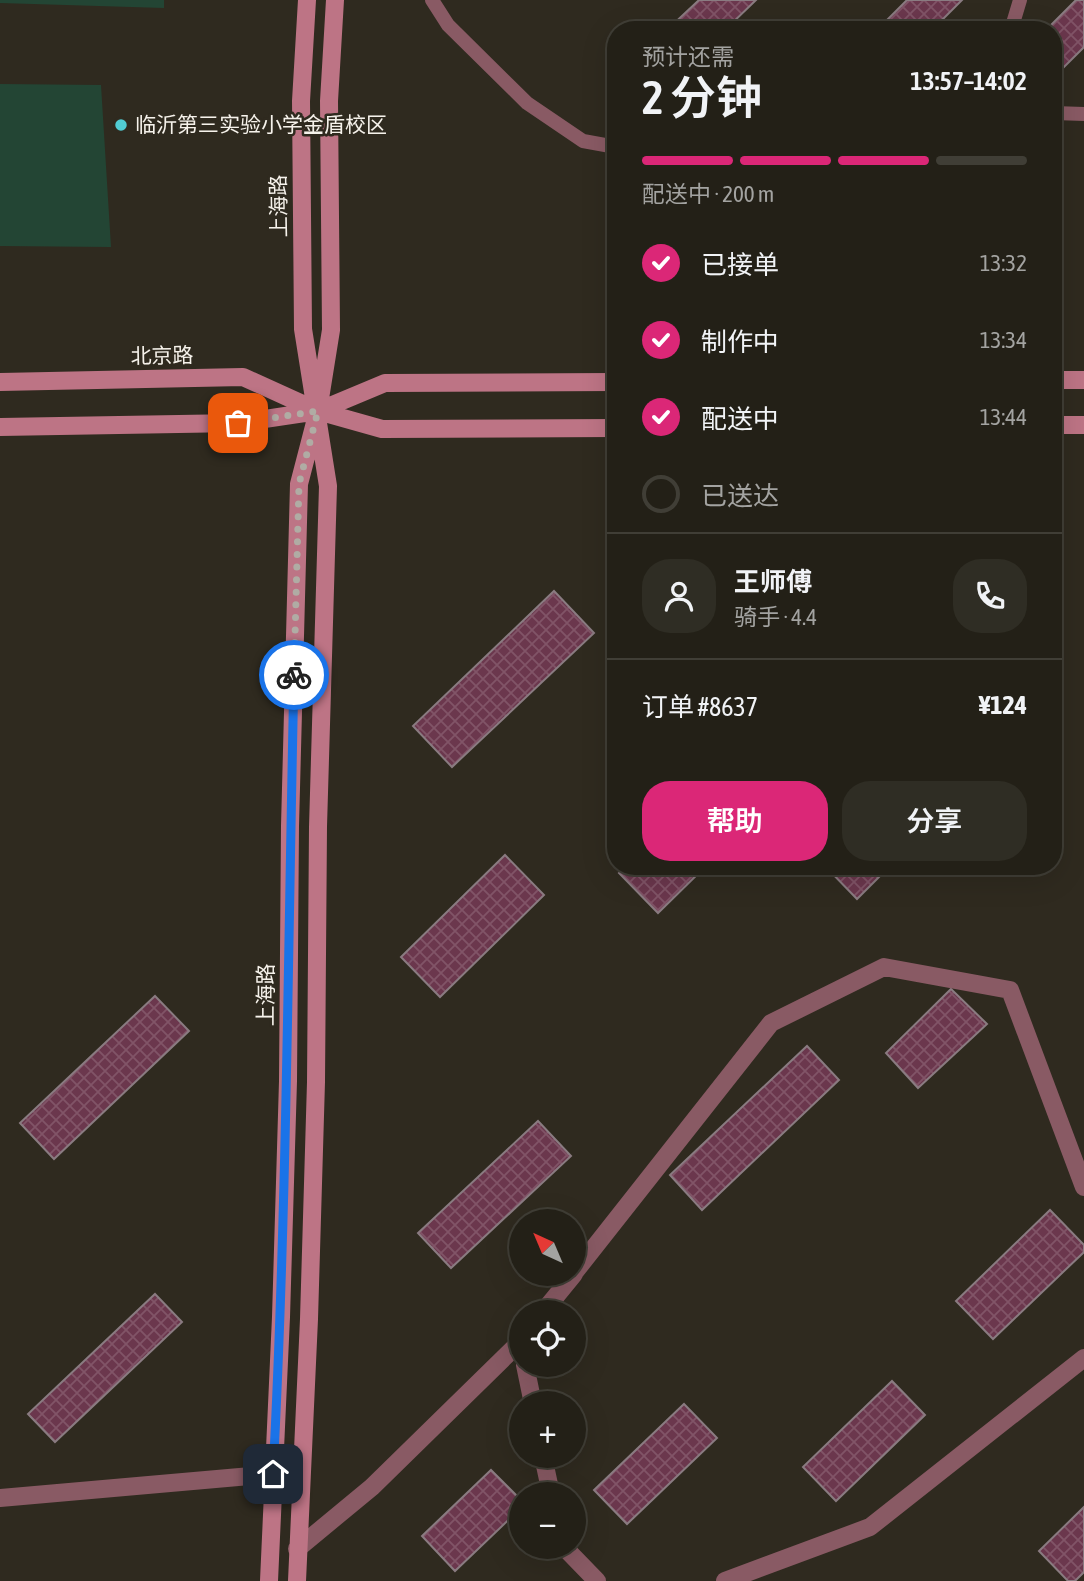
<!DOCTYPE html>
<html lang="zh">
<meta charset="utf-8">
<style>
body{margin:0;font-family:"Asap Condensed","Noto Sans SC",sans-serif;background:#2f2d24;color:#f1f3f6;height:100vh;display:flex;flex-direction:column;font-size:26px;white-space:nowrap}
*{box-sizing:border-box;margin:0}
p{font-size:23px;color:#a3a3a1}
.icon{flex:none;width:38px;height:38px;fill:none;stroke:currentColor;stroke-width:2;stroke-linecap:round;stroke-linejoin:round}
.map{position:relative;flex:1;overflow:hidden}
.panel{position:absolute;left:607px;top:21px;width:455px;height:854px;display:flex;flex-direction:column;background:#232017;border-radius:28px;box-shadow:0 7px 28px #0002,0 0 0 2px #403e36}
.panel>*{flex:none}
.needle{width:46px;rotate:316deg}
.tools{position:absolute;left:509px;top:1209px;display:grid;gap:14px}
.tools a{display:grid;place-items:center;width:77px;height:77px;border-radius:50%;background:#232017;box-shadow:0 7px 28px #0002,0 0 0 2px #403e36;font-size:35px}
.pin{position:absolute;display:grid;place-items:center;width:60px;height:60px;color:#fff;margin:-30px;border-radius:14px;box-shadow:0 4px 10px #0006}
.courier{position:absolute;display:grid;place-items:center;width:70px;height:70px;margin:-35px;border:5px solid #1a73e8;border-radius:50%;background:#fff;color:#222;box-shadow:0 2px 9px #0007}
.headline em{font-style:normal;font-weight:600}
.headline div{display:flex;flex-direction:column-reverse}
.headline{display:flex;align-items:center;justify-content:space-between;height:119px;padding:0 35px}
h1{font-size:46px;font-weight:600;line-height:52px}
.bar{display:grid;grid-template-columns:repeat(4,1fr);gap:10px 7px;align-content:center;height:84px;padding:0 35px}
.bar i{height:9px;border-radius:5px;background:#403e36}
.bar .on{background:#db2777}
.bar p{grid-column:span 4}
.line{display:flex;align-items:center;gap:18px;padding:0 35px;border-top:2px solid #403e36}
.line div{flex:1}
.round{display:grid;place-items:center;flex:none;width:74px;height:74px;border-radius:28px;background:#2f2d24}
ol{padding:0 35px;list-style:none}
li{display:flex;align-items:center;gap:21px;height:77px}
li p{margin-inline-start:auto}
li .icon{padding:7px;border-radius:50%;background:#db2777;color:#fff;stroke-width:4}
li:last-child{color:#a3a3a1}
li i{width:38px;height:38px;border:4px solid #403e36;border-radius:50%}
.primary-button{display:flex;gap:14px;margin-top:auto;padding:14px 35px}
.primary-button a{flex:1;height:80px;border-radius:28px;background:#db2777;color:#fff;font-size:28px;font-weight:600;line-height:80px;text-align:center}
.primary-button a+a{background:#2f2d24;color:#f1f3f6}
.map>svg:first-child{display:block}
.garden{fill:#234534}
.building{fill:url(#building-cross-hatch);stroke:#8a7b81;stroke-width:2}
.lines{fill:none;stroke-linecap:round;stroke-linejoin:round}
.lane{stroke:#895a64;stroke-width:14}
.street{stroke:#895a64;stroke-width:18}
.secondary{stroke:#bd7485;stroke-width:18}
.done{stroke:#b0aca4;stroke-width:7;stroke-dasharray:0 12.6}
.route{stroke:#1a73e8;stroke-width:9}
.poi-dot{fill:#51ccd3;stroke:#2f2a1f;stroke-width:2.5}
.labels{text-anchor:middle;stroke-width:5;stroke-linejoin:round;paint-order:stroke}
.poi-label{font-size:21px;fill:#f6f2eb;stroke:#2f2a1f;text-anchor:start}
.street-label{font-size:21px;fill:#f6f2eb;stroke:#2f2a1f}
</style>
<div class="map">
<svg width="1084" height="1581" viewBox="0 0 1084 1581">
<defs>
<pattern id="building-cross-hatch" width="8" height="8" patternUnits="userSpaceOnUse" patternTransform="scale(1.75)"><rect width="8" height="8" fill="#6b374d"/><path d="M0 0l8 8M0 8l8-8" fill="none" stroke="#815467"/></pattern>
</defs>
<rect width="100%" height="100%" fill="#2f2a1f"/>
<!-- garden -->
<path class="garden" d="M0,0H164V8L0,3Z
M0,84L101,85L111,247L0,246Z"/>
<!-- building -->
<path class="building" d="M699,0H756L725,30H667Z
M907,0H962L932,30H877Z
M1076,0H1084V47L1057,74L1054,70V30H1046Z
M554,591L594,633L452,767L413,726Z
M505,855L544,895L440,997L401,957Z
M626,866H706L658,913L619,873Z
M825,866H890L857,899Z
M951,989L987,1024L918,1088L886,1053Z
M155,996L189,1031L54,1159L20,1123Z
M807,1046L839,1080L702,1210L670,1175Z
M538,1121L571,1156L451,1268L418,1233Z
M1050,1210L1084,1245V1252L993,1339L956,1301Z
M155,1294L182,1322L55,1442L28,1414Z
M892,1381L925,1415L836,1501L803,1467Z
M684,1404L717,1438L627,1524L594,1490Z
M491,1470L522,1501V1507L455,1571L422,1536Z
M1084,1507V1572L1075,1581H1068L1039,1551Z"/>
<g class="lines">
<!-- lane -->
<path class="lane" d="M432,0L448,25L527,103L583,141L616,147
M1011,30L1020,0
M1054,113L1084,114"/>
<!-- street -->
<path class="street" d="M574,1273L771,1023L884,967L1010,990L1084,1187
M543,1312L574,1274
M525,1365L533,1404
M543,1456L551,1494
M0,1498L273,1474
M564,1547L597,1581
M297,1549L372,1487L520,1342L522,1348
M725,1581L870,1527L1084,1358"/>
<!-- secondary -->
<path class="secondary" d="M1054,380H1084
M0,382L243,377L318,411L382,429L616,428
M1054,425H1084
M0,427L238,423L318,411L385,383L616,382
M269,1581L281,1317L288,1081L290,826L299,484L318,411L331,330L329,101L335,0
M297,1581L309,1319L316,1082L318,827L328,486L303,329L301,101L307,0"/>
</g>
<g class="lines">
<!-- done -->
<path class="done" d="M238,423L318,411L299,484L294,675"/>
<!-- route -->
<path class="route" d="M273,1474C287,1208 288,941 294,675"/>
</g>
<!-- markers -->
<circle class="poi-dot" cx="121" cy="125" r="7"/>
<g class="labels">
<!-- poi labels -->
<g class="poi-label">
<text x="135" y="132">临沂第三实验小学金盾校区</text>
</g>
<!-- street labels -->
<g class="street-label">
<text transform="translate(279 206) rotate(-91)" y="7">上海路</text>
<text transform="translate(162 356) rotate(-1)" y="7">北京路</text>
<text transform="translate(266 995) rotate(-90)" y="7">上海路</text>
</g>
</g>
</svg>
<div class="tools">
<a><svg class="needle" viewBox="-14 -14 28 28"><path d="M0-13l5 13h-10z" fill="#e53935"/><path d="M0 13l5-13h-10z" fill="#a3a3a1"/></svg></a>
<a><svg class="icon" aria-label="locate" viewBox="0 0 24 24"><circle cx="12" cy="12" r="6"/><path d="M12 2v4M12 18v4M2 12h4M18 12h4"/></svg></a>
<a>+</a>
<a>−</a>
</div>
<div class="pin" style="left:238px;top:423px;background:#ea580c"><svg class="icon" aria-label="bag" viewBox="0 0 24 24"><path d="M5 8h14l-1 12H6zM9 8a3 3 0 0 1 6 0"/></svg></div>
<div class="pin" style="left:273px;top:1474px;background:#1f2937"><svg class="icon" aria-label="home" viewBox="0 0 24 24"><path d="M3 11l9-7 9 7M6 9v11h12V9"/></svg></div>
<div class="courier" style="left:294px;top:675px"><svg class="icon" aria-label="bike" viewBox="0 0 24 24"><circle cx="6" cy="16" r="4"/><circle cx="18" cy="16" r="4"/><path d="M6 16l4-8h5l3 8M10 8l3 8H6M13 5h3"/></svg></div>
<section class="panel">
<div class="headline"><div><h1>2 分钟</h1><p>预计还需</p></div><em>13:57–14:02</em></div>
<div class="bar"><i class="on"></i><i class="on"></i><i class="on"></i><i></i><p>配送中 · 200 m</p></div>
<ol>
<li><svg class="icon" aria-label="check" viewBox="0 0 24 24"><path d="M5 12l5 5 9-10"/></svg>已接单<p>13:32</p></li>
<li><svg class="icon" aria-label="check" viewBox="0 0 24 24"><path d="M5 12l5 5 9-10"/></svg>制作中<p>13:34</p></li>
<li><svg class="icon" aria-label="check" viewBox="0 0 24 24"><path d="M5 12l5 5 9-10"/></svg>配送中<p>13:44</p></li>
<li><i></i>已送达</li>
</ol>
<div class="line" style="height:126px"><a class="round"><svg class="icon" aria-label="person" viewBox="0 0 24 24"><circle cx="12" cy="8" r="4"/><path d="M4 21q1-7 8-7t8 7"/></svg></a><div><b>王师傅</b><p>骑手 · 4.4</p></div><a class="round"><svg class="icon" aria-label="phone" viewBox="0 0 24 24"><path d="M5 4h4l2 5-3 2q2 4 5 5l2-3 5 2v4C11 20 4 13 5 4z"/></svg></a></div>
<div class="line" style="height:91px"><div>订单 #8637</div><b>¥124</b></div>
<div class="primary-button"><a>帮助</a><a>分享</a></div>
</section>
</div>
